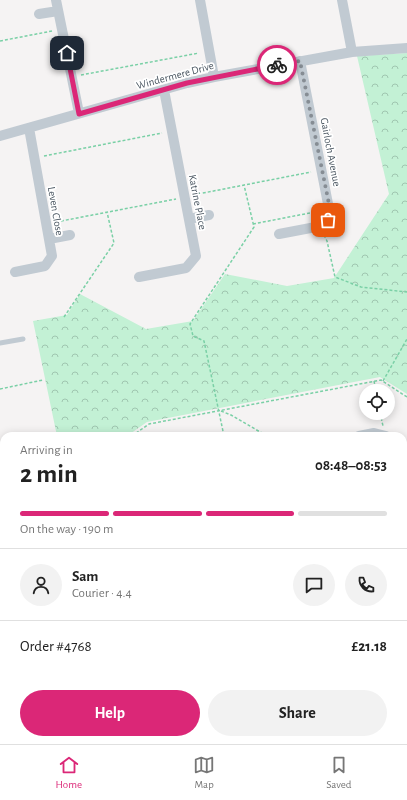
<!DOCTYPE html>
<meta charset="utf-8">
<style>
body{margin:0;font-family:"Alegreya Sans",sans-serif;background:#f2f2f2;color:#222;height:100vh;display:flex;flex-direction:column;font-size:15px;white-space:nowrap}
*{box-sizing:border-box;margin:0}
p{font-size:13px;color:#767676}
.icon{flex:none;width:22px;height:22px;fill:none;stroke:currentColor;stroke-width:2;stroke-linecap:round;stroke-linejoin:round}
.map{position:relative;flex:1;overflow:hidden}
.side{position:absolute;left:0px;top:432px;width:407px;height:312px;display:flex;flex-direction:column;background:#fff;border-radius:12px 12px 0 0;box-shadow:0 2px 10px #0003}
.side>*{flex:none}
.buttons{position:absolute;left:359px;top:384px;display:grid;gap:8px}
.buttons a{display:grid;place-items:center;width:36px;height:36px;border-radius:50%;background:#fff;box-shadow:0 2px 10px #0003;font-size:20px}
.pin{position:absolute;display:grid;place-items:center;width:34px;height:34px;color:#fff;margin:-17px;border-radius:8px;box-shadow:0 2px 6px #0006}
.courier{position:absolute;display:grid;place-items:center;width:40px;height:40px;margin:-20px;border:3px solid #db2777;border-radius:50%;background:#fff;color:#222;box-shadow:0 1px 5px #0007}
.summary em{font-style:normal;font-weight:700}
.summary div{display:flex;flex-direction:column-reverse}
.summary{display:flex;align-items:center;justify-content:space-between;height:68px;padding:0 20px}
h1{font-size:26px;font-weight:700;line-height:30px}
.bar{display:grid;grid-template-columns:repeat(4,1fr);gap:6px 4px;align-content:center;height:48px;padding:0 20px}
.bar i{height:5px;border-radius:3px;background:#e0e0e0}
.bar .current{background:#db2777}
.bar p{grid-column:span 4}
.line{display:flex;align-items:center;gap:10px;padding:0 20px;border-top:1px solid #e0e0e0}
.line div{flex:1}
.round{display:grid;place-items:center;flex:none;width:42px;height:42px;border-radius:21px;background:#f2f2f2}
.button{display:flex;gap:8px;margin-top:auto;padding:8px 20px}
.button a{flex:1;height:46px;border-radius:24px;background:#db2777;color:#fff;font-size:16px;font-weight:700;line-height:46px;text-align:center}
.button a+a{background:#f2f2f2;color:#222}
.menu{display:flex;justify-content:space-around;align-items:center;height:56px;border-top:1px solid #e0e0e0;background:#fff;font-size:11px;color:#767676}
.menu a{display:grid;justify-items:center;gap:2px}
.menu .current{color:#db2777}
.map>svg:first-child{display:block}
.education{fill:#e6e4e5}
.grass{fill:url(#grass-dots)}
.forest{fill:url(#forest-crowns)}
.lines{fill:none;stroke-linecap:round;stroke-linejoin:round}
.path{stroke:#7ad0a6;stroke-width:1.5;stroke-dasharray:3 2;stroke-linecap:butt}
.lane{stroke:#c1cad2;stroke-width:5}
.street{stroke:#c1cad2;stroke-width:10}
.done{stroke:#868d94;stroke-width:4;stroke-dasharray:0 7.2}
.route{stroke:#db2777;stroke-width:5}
.labels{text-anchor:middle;stroke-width:3.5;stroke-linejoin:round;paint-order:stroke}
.street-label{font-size:11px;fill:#4a5661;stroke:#fff}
</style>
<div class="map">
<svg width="407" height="744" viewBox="0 0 407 744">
<defs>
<pattern id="grass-dots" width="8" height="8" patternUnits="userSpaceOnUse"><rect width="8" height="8" fill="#c3f1d5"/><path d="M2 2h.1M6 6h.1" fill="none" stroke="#a0c6b0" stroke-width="1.8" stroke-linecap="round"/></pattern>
<pattern id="forest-crowns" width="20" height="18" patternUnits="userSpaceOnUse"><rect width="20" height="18" fill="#c3f1d5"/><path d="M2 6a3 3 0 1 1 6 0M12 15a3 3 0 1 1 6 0" fill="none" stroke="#a0c6b0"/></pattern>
</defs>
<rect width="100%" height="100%" fill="#f5f3f3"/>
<!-- education -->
<path class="education" d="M4,730V740H19L25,744H0V731Z"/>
<!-- grass -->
<path class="grass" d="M285,740H341L342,744H286Z"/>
<!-- forest -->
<path class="forest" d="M407,53V394L380,377L147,422L127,436H57L33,321L67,315L80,294L146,329L193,321L225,274L287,286L334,278L389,194L357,56Z"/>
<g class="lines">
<!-- path -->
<path class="path" d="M0,41L52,31
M81,75L199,53
M44,156L162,133
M193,195L311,172
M56,222L176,199
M253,224L320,211
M324,235L327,241L335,277L361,287L407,292
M64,317L114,243L107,212
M374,381L376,391
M383,381L407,339
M0,389L43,380
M221,411L231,415L267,436
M380,413L383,426
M132,436L149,424L381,380L407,397
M224,436L204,341L193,336L190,324L254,227L244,185
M403,444L407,443
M0,486L4,485
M403,558L407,577
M403,648L407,647
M403,705L407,704
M32,740L38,744
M92,740L98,744
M131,740L132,744"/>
<!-- lane -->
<path class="lane" d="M0,343L23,339"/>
<!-- street -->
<path class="street" d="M56,0L79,113
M200,0L214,77
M342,0L352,52
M39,14L58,11
M0,136L187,83L214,77L352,52L407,48
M189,219L209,215
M279,234L321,226L328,220L330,214L300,61
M49,239L70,235
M15,272L45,266L52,256L29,128
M139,277L186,268L196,256L164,90
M359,436L374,433L386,436
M403,474L407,494
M403,610L407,609
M0,631L4,634
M0,710L1,719H0
M237,740L238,744
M391,740L392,744"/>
</g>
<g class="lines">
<!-- done -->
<path class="done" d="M277,65L300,61L330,209V217L328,220"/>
<!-- route -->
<path class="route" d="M67,53L79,114L187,83L277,65"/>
</g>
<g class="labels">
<!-- street labels -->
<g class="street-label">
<text transform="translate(175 75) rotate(-15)" y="4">Windermere Drive</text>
<text transform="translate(331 152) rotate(79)" y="4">Gairloch Avenue</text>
<text transform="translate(198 202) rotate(79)" y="4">Katrine Place</text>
<text transform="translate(56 211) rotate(80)" y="4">Leven Close</text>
</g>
</g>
</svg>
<div class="buttons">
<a><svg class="icon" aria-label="locate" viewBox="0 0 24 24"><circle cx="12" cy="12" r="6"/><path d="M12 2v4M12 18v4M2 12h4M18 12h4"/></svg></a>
</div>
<div class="pin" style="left:328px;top:220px;background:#ea580c"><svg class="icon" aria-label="bag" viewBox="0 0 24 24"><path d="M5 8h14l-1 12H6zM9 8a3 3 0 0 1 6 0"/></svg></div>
<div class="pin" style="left:67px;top:53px;background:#1f2937"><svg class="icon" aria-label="home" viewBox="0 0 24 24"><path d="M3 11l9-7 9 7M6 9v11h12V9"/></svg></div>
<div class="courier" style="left:277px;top:65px"><svg class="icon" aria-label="bike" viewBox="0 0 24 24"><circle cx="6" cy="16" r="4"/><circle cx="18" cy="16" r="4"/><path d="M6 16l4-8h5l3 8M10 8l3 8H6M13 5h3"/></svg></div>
<section class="side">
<div class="summary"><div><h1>2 min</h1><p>Arriving in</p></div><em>08:48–08:53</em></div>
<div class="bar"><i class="current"></i><i class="current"></i><i class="current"></i><i></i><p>On the way · 190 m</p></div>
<div class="line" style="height:72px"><a class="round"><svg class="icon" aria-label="person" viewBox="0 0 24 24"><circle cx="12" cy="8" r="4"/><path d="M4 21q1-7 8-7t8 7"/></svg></a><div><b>Sam</b><p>Courier · 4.4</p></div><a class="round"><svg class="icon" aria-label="chat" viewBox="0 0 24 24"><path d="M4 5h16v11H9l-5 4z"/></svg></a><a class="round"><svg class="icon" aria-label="phone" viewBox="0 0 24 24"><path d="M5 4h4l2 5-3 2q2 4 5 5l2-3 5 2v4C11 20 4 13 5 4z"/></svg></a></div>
<div class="line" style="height:52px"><div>Order #4768</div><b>£21.18</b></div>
<div class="button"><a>Help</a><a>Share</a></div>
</section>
</div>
<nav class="menu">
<a class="current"><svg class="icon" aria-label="home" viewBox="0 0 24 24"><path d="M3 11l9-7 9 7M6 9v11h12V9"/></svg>Home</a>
<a><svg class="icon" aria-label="map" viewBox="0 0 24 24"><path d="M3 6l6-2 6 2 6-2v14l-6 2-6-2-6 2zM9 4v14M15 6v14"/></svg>Map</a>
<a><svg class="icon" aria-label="saved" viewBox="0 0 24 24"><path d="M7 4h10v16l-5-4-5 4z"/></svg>Saved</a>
</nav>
